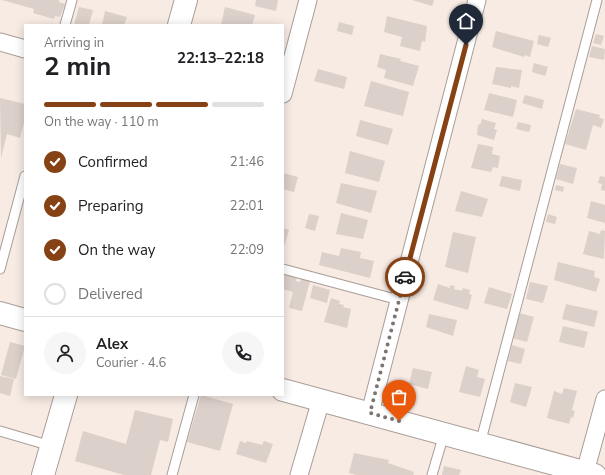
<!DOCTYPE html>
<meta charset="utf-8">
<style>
body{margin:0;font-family:"Nunito Sans",sans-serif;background:#f6f6f6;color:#202124;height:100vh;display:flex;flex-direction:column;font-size:15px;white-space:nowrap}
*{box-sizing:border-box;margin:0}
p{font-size:13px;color:#757577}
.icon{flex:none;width:22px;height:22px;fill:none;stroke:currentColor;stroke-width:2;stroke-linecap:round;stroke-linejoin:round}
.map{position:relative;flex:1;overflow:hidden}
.drawer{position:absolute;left:24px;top:24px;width:260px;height:372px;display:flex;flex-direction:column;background:#fff;border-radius:0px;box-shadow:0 2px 10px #0003}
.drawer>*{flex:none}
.pin{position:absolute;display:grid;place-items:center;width:34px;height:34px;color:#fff;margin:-41px -17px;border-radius:50% 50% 50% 0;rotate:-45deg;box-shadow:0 0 4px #0007}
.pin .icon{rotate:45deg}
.courier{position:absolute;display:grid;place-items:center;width:40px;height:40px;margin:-20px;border:3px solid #864215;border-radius:50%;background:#fff;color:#222;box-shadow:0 1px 5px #0007}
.headline em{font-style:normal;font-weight:700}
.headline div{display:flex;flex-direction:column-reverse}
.headline{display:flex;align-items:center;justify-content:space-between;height:68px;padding:0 20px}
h1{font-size:26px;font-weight:700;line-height:30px}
.bar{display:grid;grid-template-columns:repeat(4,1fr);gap:6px 4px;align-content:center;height:48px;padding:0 20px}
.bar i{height:5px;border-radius:3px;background:#e0e0e0}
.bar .active{background:#864215}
.bar p{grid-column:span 4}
.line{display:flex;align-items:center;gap:10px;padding:0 20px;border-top:1px solid #e0e0e0}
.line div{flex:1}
.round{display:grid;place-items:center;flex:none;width:42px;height:42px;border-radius:21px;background:#f6f6f6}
ol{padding:0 20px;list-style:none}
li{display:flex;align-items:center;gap:12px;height:44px}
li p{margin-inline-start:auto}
li .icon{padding:4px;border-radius:50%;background:#864215;color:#fff;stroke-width:4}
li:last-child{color:#757577}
li i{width:22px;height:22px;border:2px solid #e0e0e0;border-radius:50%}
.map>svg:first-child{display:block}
.building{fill:#dcd0ca}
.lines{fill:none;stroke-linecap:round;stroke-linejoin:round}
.lane-casing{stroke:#a99d97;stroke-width:11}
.street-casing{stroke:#a99d97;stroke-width:19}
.secondary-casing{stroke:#a99d97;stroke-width:24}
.lane{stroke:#fff;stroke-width:9}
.street{stroke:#fff;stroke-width:17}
.secondary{stroke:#fff;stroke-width:22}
.done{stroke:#7d7571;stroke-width:4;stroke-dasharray:0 7.2}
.route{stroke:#864215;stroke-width:5}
</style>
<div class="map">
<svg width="605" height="475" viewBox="0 0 605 475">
<rect width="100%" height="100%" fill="#f7ebe4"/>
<!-- building -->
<path class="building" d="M2,0H59V2L65,4L60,17L55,16L54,19L33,13L34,9Z
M256,0H278L276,11L255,6Z
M412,0H434L432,6Z
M79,7L93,10L89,25H74Z
M225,7L255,15L252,25H221Z
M105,11L127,17L124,25H102Z
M387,16L427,26L425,42L422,41L420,51L400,46L402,37L384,32Z
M339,22L354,26L352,35L337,31Z
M496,31L534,41L530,57L525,55L524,57L492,47Z
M596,34L604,36L601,45L593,43Z
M539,35L551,38L548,47L537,44Z
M592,46L605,49L604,60L589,57Z
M380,54L401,59L400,61L419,66L413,86L384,78L386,70L377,67Z
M534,63L548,67L545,76L532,72Z
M496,67L522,70L519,88L511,86V88L492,84Z
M318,69L347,77L344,89L314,81Z
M371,81L409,92L403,116L364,106Z
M489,93L517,100L513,117L484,110Z
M525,95L544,100L542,109L522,103Z
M0,98L25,104V119L20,138L7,134L1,158Z
M576,109L600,115L599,118L604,119L601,128L593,125L586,150L565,144Z
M482,119L496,123L494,129L497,130L494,140L477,135L478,124L480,125Z
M360,120L393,129L388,145L356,136Z
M518,122L531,125L529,132L516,129Z
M478,144L493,147L492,154L500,156L498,168L493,167L491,172L471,168Z
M350,151L385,161L379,182L345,173Z
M560,164L577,168L573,184L556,179Z
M283,173L298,177L294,192L283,189Z
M502,176L522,180L520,191L499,186Z
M600,176L605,177V191L601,190L602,184L598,183Z
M341,183L377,191L371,213L336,203Z
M556,185L564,187L563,192L555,190Z
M461,191L488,199L482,217L455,211Z
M591,201L605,205V223L587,218Z
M341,213L368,220L363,239L336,234Z
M309,214L319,216L315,231L305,228Z
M548,214L557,217L555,224L546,222Z
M283,228L289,230L283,250Z
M601,230L605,231L604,259L583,254L589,231L600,234Z
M453,232L476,237L468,273L445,267Z
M341,248L361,252L360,258L374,261L370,278L319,265L322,252L339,256Z
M558,262L595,271L594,277L600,279L596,292L554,280Z
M284,274L297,277L296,281L300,282L301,279L310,281L302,311L289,308L293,292L283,289Z
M530,282L548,286L543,303L526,299Z
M438,284L450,288V285L455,286L454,289L462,291L463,288L470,290L469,294L472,295L468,310L433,300Z
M313,285L330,290L327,303L310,298Z
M489,287L512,294L507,309L484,303Z
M331,298L340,301L339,304L344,305L343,307L351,309L347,328L324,322Z
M566,304L598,311L594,327L562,319Z
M519,313L534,317L527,342L512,338Z
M429,314L457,320L453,336L426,327Z
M563,326L588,332L584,348L559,342Z
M10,342L25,346L16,379L1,375Z
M512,345L525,349L521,364L508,361Z
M466,366L479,370L477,377L485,379L480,397L459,392Z
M413,368L432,372L428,389L409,384Z
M0,376L14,379L10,396L0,393Z
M515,383L532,387L526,407L510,402Z
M564,388L577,391L572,410L575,411L573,418L571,417L569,424L547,418L554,391L562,394Z
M201,395L233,404L220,451L187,442Z
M135,410L173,419L168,442L160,440L151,475H124L75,461L83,431L126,444Z
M240,441L246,443L247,441L262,445L264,441L273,444L266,463L236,454Z
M354,453L389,460L388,463L414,472L413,475H356L349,473Z
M444,466L461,470L459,475H442Z"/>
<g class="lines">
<defs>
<path id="lane" d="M65,25L72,0
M0,269L25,176
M283,269L399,300
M0,431L51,446
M480,444L597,0
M172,475L194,395
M432,475L444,434"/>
<path id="street" d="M0,42L25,49
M283,94L308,0
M370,413L477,0
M585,472L605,399
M299,475L321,400"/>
<path id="secondary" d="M179,25L186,0
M0,313L25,320
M283,390L595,475
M43,475L66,395"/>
</defs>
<!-- lane casing -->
<use href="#lane" class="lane-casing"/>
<!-- street casing -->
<use href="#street" class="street-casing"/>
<!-- secondary casing -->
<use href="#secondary" class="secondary-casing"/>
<!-- lane -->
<use href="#lane" class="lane"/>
<!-- street -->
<use href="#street" class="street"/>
<!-- secondary -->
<use href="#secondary" class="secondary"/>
</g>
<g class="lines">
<!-- done -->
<path class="done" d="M399,421L370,413L405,277"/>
<!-- route -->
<path class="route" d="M405,277L466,45"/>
</g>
</svg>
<div class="pin" style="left:399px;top:421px;background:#ea580c"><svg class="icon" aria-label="bag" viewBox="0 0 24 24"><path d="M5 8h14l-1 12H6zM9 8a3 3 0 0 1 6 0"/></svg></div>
<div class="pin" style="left:466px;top:45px;background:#1f2937"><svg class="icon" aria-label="home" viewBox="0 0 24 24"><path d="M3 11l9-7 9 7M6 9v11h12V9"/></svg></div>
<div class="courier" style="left:405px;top:277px"><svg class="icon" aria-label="car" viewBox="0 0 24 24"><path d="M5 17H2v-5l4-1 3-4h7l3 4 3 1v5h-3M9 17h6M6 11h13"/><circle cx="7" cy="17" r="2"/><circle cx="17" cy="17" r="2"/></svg></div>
<section class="drawer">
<div class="headline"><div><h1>2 min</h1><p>Arriving in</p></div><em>22:13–22:18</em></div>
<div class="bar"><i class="active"></i><i class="active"></i><i class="active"></i><i></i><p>On the way · 110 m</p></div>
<ol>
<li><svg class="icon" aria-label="check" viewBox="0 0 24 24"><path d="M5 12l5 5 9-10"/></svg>Confirmed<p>21:46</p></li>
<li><svg class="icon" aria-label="check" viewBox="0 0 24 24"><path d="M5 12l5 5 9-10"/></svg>Preparing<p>22:01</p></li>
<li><svg class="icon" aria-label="check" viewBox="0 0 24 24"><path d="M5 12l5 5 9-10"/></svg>On the way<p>22:09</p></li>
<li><i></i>Delivered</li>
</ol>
<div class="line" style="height:72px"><a class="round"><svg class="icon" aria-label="person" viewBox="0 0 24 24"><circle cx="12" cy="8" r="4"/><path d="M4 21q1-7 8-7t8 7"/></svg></a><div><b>Alex</b><p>Courier · 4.6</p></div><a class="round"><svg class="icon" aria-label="phone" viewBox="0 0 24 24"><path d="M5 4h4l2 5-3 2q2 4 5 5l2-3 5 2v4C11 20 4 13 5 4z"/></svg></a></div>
</section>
</div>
